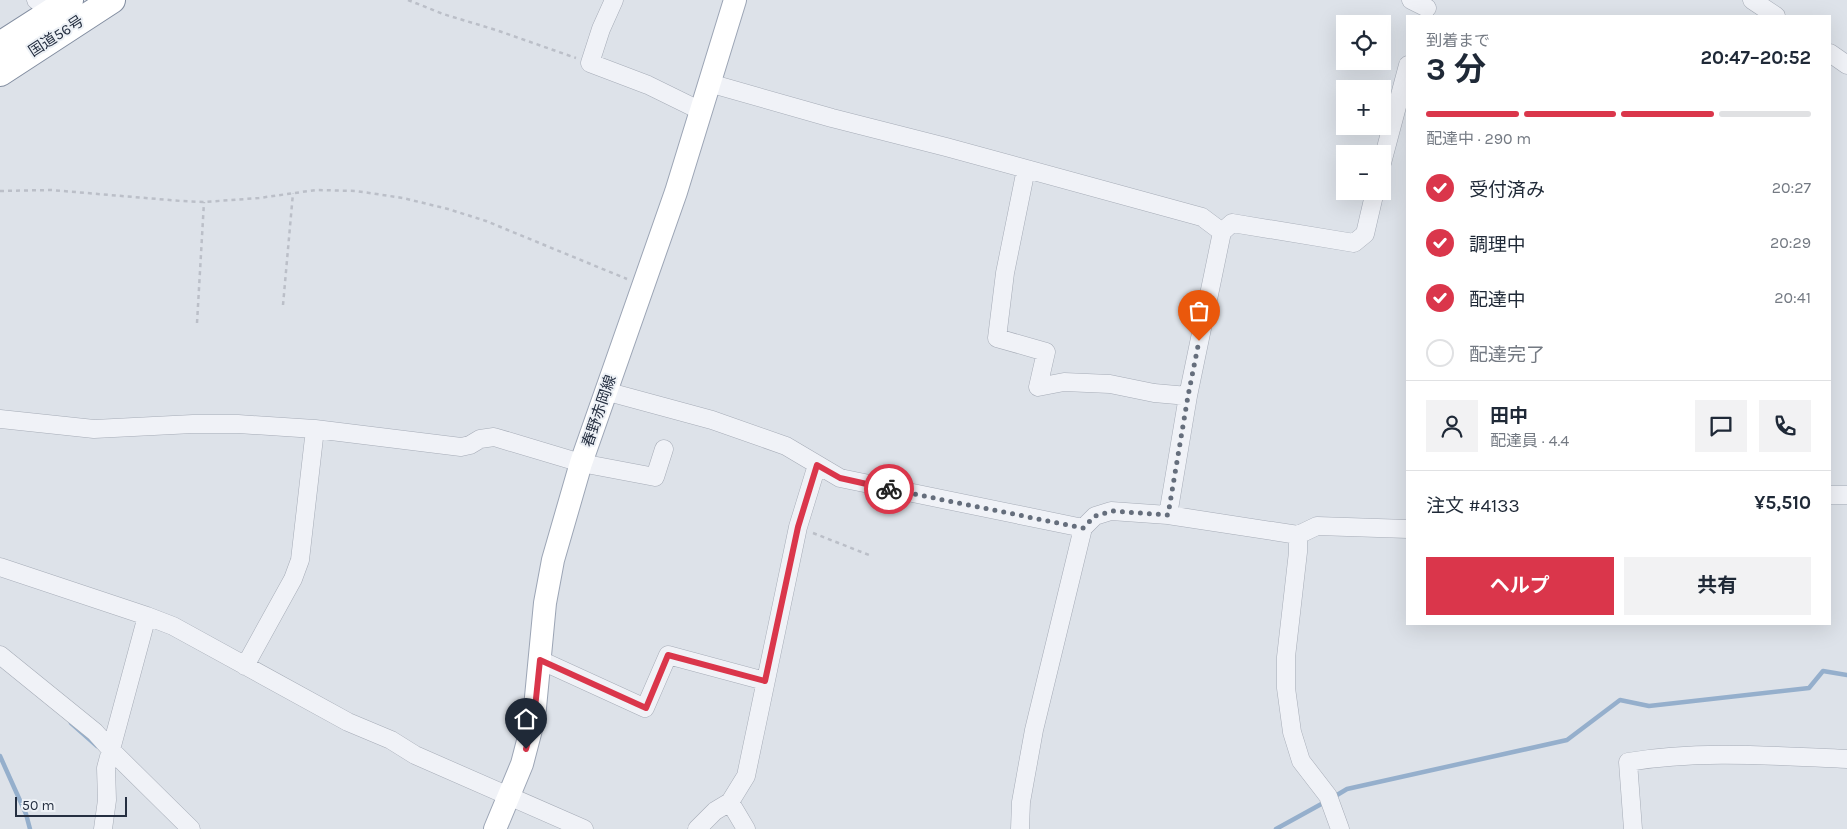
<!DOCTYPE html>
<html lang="ja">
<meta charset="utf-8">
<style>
body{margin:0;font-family:Karla,"Noto Sans JP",sans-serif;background:#f2f2f3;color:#1f2937;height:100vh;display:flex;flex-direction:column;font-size:19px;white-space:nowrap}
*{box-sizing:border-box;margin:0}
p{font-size:16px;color:#747a83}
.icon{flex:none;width:28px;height:28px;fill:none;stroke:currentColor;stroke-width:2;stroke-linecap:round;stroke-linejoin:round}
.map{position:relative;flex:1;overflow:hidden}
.side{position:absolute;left:1406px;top:15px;width:425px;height:610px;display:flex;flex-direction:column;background:#fff;border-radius:0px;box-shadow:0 5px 20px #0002}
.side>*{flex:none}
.fabs{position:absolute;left:1336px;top:15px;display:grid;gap:10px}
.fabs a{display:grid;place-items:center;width:55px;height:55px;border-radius:0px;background:#fff;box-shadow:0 5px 20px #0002;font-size:25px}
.scale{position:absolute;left:15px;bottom:12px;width:112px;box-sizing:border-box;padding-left:5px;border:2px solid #252f41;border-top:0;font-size:14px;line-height:18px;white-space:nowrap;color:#252f41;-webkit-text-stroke:4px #edf1f6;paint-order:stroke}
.pin{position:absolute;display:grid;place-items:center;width:42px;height:42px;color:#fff;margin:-51px -21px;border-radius:50% 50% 50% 0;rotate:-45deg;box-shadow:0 0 5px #0007}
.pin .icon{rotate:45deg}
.courier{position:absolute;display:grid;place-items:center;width:50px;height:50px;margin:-25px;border:4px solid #da364b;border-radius:50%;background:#fff;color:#222;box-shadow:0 1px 6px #0007}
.overview em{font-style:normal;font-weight:700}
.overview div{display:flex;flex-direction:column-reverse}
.overview{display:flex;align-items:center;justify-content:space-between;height:85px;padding:0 20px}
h1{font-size:32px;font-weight:700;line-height:38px}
.bar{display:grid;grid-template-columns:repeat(4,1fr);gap:8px 5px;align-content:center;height:60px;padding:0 20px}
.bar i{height:6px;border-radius:4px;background:#e0e1e3}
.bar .current{background:#da364b}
.bar p{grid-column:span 4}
.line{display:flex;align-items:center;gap:12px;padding:0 20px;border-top:1px solid #e0e1e3}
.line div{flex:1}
.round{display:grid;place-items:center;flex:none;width:52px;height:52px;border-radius:0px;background:#f2f2f3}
ol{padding:0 20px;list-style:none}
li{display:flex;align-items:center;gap:15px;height:55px}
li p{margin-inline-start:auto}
li .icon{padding:5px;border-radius:50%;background:#da364b;color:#fff;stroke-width:4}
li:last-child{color:#747a83}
li i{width:28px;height:28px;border:2px solid #e0e1e3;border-radius:50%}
.primary-button{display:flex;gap:10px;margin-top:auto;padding:10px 20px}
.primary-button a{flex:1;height:58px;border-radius:0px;background:#da364b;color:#fff;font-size:20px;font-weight:700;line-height:58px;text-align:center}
.primary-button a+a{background:#f2f2f3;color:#1f2937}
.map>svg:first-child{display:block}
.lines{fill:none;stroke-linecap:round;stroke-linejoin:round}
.stream{stroke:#95afcc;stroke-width:4.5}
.minor-casing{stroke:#a6acb7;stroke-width:19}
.major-casing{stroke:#9ca5b5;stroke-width:24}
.highway-casing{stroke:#838ea1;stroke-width:28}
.path{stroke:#bbbfc8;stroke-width:2.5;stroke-dasharray:4 4;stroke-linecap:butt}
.minor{stroke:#f0f2f7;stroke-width:18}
.major{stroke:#fff;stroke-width:22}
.highway{stroke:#fff;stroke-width:26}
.done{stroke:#656e7c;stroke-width:5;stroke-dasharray:0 9}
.route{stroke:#da364b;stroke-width:6}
.labels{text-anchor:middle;stroke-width:4;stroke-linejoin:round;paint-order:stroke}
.street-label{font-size:15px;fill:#252f41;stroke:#edf1f6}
</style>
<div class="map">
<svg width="1847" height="829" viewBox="0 0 1847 829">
<rect width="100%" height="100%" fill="#dde2e9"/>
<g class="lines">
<!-- stream -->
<path class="stream" d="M71,723L97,746
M0,756L26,814L30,829
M1332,798L1347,789L1567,740L1620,700L1649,706L1809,688L1823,671L1847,675
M1276,829L1325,802"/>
<defs>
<path id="minor" d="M36,0L51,11
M614,0L601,29L590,63L648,85L701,111
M1411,0L1427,8
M1752,0L1776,16
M1830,53L1847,65
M709,83L832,118L946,147L1202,217L1222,232
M1382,163L1408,65
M1026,169L1005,273L997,338L1046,352L1038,387L1064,382L1110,384L1154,393L1188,396
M605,391L712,420L786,446L840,478L1083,528
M0,419L94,429L193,424H238L315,429
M1830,495H1847
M1168,515L1188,396L1222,232L1232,223L1354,243L1365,234L1375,191
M1298,535V552L1286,657V688L1292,732L1301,761L1328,796L1340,829
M0,567L147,616
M0,655L95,732L112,751L191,829
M540,660L645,708L668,655L765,681
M245,666L293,579L300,560L315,429L461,447L470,445L480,439L494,437L581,463L655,477L664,449
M730,802L746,776L798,527L817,465
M103,829L107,800L106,768L147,616L173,626L348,722L391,740L415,755L584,829
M697,829L715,811L730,802L746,829
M1020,829L1021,802L1034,730L1083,528L1095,516L1111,511L1168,515L1298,535L1317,526L1408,529
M1633,829L1628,762C1700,750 1774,756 1847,759"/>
<path id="major" d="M495,829L522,764L534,718L545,603L553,560L581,463L676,192L735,0"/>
<path id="highway" d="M0,45L70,0
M0,73L112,0"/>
</defs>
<!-- minor casing -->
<use href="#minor" class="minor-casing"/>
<!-- major casing -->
<use href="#major" class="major-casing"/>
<!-- highway casing -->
<use href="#highway" class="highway-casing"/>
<!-- path -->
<path class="path" d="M408,0L443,14L496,30L576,58
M0,191L51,190L181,201L204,202L259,198L316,190L356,191L403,198L448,209L486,221L627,279
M283,305L293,193
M197,323L204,202
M813,533L869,555"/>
<!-- minor -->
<use href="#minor" class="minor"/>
<!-- major -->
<use href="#major" class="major"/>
<!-- highway -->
<use href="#highway" class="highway"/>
</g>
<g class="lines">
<!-- done -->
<path class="done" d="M889,489L1083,528L1095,516L1112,511L1168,515L1188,396L1199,341"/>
<!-- route -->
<path class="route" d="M526,749L534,718L540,660L646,708L668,655L765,681L798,527L817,465L840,478L889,489"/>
</g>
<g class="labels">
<!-- street labels -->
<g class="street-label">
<text transform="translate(56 36) rotate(-33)" y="5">国道56号</text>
<text transform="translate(599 411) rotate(-71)" y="5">春野赤岡線</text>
</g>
</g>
</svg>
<div class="fabs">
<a><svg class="icon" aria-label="locate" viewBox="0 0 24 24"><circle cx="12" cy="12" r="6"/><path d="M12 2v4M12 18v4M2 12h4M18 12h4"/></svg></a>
<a>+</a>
<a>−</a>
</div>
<div class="scale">50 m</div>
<div class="pin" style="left:1199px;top:341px;background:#ea580c"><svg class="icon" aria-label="bag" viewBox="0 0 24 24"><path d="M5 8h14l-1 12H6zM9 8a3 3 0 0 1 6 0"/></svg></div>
<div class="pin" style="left:526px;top:749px;background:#1f2937"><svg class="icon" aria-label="home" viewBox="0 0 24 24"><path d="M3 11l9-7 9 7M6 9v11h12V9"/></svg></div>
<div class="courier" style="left:889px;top:489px"><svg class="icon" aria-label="bike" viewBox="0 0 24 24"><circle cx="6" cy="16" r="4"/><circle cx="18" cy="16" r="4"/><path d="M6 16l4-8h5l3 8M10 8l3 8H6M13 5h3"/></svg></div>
<section class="side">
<div class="overview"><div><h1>3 分</h1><p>到着まで</p></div><em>20:47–20:52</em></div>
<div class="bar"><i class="current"></i><i class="current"></i><i class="current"></i><i></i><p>配達中 · 290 m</p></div>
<ol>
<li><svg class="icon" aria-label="check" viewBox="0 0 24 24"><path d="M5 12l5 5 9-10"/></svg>受付済み<p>20:27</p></li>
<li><svg class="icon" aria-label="check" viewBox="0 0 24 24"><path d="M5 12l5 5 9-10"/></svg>調理中<p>20:29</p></li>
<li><svg class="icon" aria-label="check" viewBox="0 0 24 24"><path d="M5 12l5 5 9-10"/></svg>配達中<p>20:41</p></li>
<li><i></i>配達完了</li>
</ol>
<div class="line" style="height:90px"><a class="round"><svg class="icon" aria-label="person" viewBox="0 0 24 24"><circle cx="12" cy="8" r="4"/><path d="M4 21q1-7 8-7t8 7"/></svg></a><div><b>田中</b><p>配達員 · 4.4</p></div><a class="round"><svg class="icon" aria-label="chat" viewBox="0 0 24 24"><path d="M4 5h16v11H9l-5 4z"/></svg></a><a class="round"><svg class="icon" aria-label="phone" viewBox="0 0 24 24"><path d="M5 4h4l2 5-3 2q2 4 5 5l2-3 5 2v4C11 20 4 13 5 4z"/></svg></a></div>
<div class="line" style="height:65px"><div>注文 #4133</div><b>¥5,510</b></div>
<div class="primary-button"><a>ヘルプ</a><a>共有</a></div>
</section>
</div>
